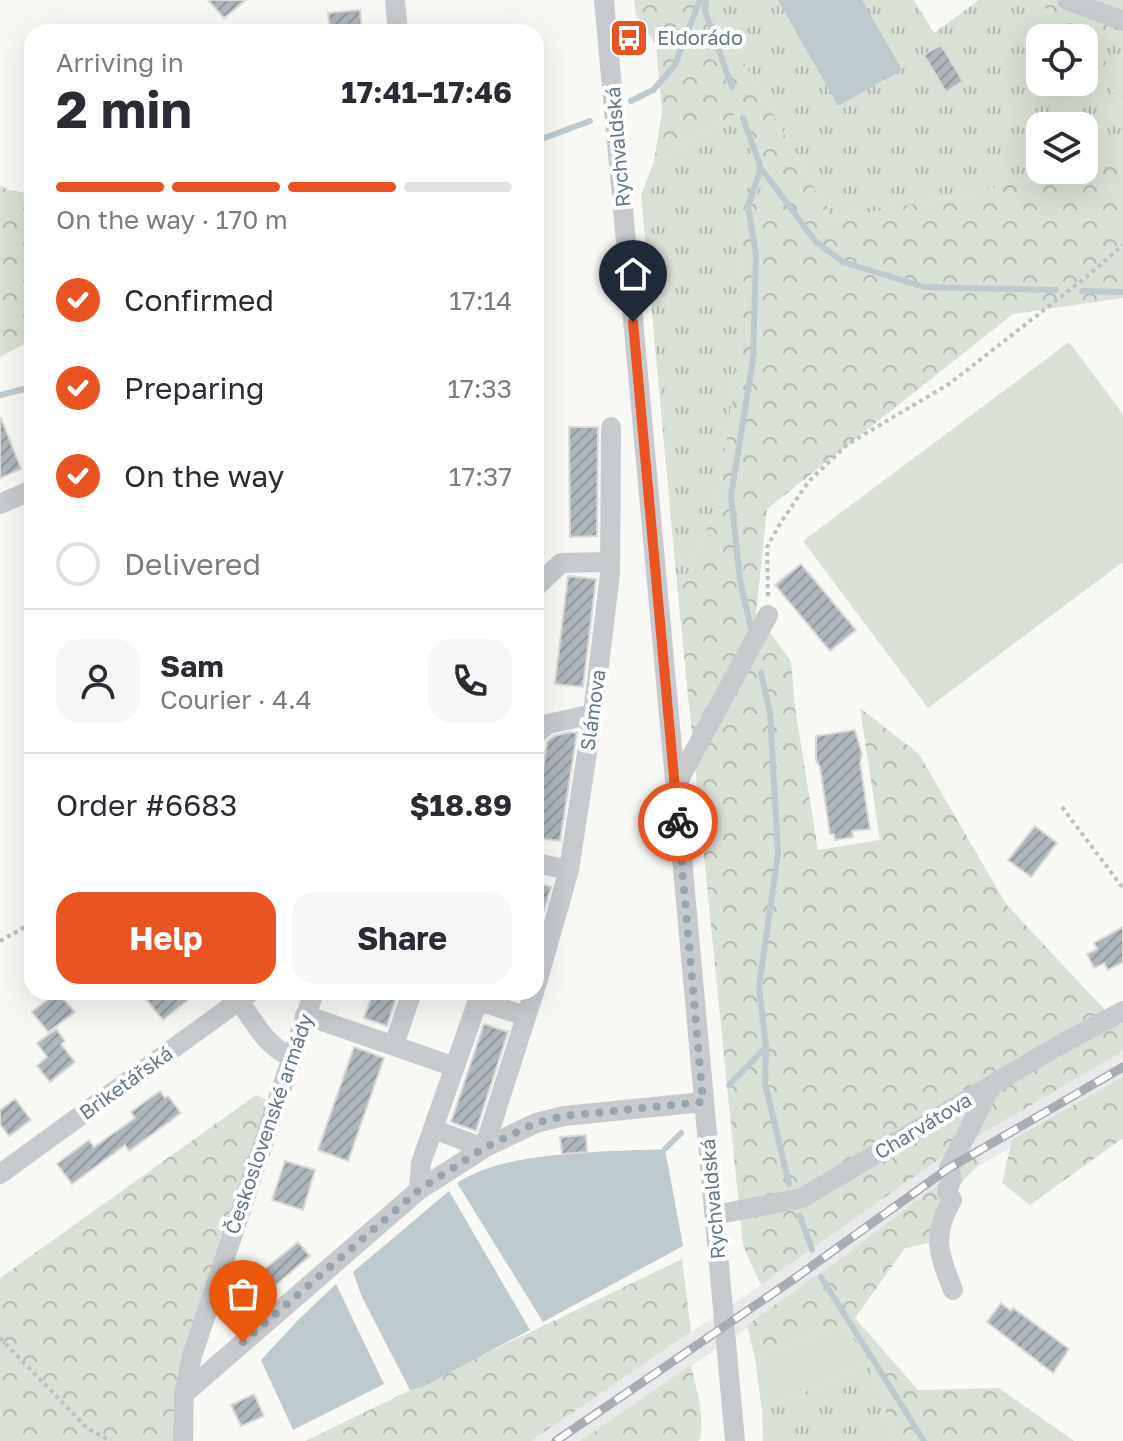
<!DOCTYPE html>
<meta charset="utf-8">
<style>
body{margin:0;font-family:"Golos Text",sans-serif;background:#f7f7f7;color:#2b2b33;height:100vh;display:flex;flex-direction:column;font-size:30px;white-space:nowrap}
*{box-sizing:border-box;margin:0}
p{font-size:26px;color:#7c7c81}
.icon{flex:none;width:44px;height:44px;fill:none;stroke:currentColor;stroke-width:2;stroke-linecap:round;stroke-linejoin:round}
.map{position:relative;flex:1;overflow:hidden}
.panel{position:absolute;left:24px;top:24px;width:520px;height:976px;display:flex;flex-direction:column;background:#fff;border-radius:24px;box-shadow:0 8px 32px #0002}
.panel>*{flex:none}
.fabs{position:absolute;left:1026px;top:24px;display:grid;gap:16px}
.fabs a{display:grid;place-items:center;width:72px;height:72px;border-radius:16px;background:#fff;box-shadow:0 8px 32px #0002;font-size:40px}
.pin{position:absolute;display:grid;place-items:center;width:68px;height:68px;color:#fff;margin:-82px -34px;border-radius:50% 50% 50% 0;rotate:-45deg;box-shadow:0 0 8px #0007}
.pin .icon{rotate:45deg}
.courier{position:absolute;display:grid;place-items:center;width:80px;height:80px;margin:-40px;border:6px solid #ea5322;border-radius:50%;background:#fff;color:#222;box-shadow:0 2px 10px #0007}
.overview em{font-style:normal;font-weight:700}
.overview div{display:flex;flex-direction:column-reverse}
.overview{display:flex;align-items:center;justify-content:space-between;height:136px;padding:0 32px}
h1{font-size:52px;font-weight:700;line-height:60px}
.bar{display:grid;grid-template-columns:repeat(4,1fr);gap:12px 8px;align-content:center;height:96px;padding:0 32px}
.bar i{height:10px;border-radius:6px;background:#e1e1e2}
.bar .active{background:#ea5322}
.bar p{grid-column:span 4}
.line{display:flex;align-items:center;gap:20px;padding:0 32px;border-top:2px solid #e1e1e2}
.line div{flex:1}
.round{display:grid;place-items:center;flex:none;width:84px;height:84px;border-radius:24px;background:#f7f7f7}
ol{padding:0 32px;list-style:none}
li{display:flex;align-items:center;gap:24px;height:88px}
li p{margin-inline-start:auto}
li .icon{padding:8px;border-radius:50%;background:#ea5322;color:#fff;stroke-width:4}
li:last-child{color:#7c7c81}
li i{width:44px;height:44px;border:4px solid #e1e1e2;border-radius:50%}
.action{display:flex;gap:16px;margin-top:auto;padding:16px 32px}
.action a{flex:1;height:92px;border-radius:24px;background:#ea5322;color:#fff;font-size:32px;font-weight:700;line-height:92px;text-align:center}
.action a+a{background:#f7f7f7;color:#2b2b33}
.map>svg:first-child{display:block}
.built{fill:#e8e9e8}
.grass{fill:url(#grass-tufts);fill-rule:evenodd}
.forest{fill:url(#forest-crowns)}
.pitch{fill:#d9e0d5}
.water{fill:#bfcace}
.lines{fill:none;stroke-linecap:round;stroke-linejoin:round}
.stream{stroke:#bfcace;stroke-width:6}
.building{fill:url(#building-hatch);stroke:#d9d9d7;stroke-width:2}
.path{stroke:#bec1c3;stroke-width:4;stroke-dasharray:4 4;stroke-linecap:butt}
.minor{stroke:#c7cbce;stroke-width:20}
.rail-casing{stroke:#a7adb3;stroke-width:9}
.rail{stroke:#fff;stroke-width:6;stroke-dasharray:18;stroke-linecap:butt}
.done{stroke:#98a5ae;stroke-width:8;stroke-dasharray:0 14.4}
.route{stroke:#ea5322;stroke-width:10}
.labels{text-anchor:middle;stroke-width:8;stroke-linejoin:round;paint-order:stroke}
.poi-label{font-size:20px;fill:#657887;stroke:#fff;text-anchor:start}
.street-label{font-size:20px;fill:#657887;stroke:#fff}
</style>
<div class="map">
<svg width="1123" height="1441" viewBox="0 0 1123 1441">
<defs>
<pattern id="grass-tufts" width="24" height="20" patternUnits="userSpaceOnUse" patternTransform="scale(2)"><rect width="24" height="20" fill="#d9e0d5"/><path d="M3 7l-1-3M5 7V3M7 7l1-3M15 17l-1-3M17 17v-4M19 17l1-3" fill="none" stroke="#b4bab2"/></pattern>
<pattern id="forest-crowns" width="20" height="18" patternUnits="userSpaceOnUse" patternTransform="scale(2)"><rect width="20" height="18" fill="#d9e0d5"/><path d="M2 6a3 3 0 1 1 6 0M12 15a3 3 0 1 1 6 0" fill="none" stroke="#b4bab2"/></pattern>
<pattern id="building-hatch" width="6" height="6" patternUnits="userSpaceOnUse" patternTransform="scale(2)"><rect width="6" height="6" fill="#aeb6bc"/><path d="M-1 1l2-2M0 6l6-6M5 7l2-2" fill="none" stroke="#91999e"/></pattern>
</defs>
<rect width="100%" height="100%" fill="#f8f8f5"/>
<!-- built -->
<path class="built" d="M1123,1051V1082L957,1179L799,1293L580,1441H531L783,1270L942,1157Z"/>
<!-- grass -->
<path class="grass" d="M720,0H914L934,33L979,0H1038L1070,38H1040V82H1084V56L1123,104V162L832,220L713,7ZM1040,126H1084V170H1040Z
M1094,31L1123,40V84L1092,45Z
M736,114L782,197L736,208L745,302L718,503L678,595L641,195L654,161Z
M870,1363L895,1441H763L762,1411Z"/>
<!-- forest -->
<path class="forest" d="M634,0H720L713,7L832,220L1123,162V298L1013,314L767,509L756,614L791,661L795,708L818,850L880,840L860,708L919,754L1006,904L1117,1023L1123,1020V1051L942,1157L761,1285L743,1246L678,595L718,503L745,302L736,208L782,196L736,114L654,161L662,112L656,45L636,14Z
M1038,0H1123V40L1094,31L1092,45L1123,84V104L1084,56V38H1070Z
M0,185L9,190L32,194V340L0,357Z
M1123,1077V1138L1030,1205L1002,1183L1012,1140Z
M256,1095L268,1100L178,1372L173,1415L176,1441H0V1278Z
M975,1156L979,1163L955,1190L933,1242L905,1248L855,1318L918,1390L999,1388L1074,1441H895L870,1363L843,1324L755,1358L747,1325L850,1252Z
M682,1259L691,1332L531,1441H305Z
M691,1365C696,1388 706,1418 699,1441H580Z"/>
<!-- pitch -->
<path class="pitch" d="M1069,342L1123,414V562L928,708L803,541Z
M843,1324L870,1363L762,1411L755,1358Z"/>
<!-- water -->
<path class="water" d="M778,0H862L902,70L838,106Z
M665,1149L683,1246L543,1322L457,1183C505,1150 608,1152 665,1149Z
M449,1191L530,1330L424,1386L410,1390L362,1297L353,1272Z
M336,1284L384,1384L293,1430L261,1360L299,1319Z"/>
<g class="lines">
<!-- stream -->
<path class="stream" d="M706,0L705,11L732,87
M631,101L653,90L675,65L700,0
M743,118L761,168L815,241L843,262L924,287L1056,290
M536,141L590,121
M1082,291L1123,292
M0,395L32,387
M751,629L740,580L731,496L753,360L756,255L748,206L761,168
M761,673L770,713L778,853L759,987L766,1047L765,1083L789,1184
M729,1085L765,1048
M665,1149L681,1133
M800,1216L812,1250
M821,1277L924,1441"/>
</g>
<!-- building -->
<path class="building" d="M208,0H246L224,18Z
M360,10L362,32H330L328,13Z
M941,45L963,81L946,92L924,55Z
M1,418L21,469L0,478V419Z
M569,427H598L597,536L570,537Z
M801,564L856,630L830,651L775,585Z
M568,576L596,579L583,687L555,684Z
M855,730L862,754L860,763L870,829L852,831L853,837L835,840L834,834H830L820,767L816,760V736Z
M571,732L577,733L560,841L536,838V816L547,742L554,736Z
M1035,826L1057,843L1031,877L1008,860Z
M536,882L551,887L536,938Z
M1123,927V962L1108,970L1104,963L1094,968L1087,954L1097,949L1094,943Z
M57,992L75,1012L48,1032L32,1012Z
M140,992H198L163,1020Z
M373,992H398L387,1026L364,1018Z
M484,1024L508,1032L476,1131L451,1122Z
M56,1029L65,1041L61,1044L75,1062L50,1082L37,1066L47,1057L37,1043Z
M354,1047L384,1058L348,1161L318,1150Z
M160,1091L165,1098L168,1096L181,1113L129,1151L125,1145L72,1184L57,1164L89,1140L94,1147L135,1118L131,1112Z
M15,1099L31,1120L9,1136L0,1124V1110Z
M586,1135L587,1152L562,1154L560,1137Z
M285,1161L315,1170L303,1210L272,1200Z
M298,1242L310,1256L260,1298L248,1283Z
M1001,1303L1011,1311L1013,1308L1069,1349L1053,1373L987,1322Z
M254,1394L264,1416L241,1426L231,1405Z"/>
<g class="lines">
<!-- path -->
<path class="path" d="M768,596L767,547L781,522L809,481L848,444L949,384L1085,278L1123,245
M1062,807L1123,888
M0,941L32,923
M0,1338L88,1429L111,1441"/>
<!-- minor -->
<path class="minor" d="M395,0L398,32
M604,0L735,1441
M1067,0L1123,21
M0,504L32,490
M536,587L561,563L610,562
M536,734L548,724L593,714
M675,787L768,615
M536,863L569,870
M536,986L569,870L593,714L610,574L611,427
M478,1001L526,1016
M240,1002C255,1023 266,1046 291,1057
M305,1015L455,1067
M394,1045L412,992
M433,1129L484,1148L534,992
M0,1174L251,992
M419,1190L421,1163L481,992
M715,1215L802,1198L1056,1047L1123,1011
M953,1290C939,1254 931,1236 952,1200L947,1191L952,1179L949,1168L992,1085
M184,1394L419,1190L484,1148L536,1123L564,1116L703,1102
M183,1441L184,1394L192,1356L314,992"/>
<defs>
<path id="rail" d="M556,1441L791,1281L949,1168L1123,1067"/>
</defs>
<!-- rail casing -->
<use href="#rail" class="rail-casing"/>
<!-- rail -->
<use href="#rail" class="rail"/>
</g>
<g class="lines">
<!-- done -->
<path class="done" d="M243,1342L419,1190L484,1148L536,1123L564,1116L703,1102L678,822"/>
<!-- route -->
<path class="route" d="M633,322L678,822"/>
</g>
<!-- icons -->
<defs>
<symbol id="bus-square" viewBox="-11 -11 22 22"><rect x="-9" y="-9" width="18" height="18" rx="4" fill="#ea5322" stroke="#fff"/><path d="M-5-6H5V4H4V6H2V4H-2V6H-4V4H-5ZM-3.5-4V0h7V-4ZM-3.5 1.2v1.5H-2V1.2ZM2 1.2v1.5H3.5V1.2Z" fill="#fff"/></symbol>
</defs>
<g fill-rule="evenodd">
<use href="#bus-square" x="607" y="16" width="44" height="44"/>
</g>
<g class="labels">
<!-- poi labels -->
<g class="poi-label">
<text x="657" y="45">Eldorádo</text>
</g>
<!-- street labels -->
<g class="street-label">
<text transform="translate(618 147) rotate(-95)" y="7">Rychvaldská</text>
<text transform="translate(593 710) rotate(-82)" y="7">Slámova</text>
<text transform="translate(126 1083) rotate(-36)" y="7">Briketářská</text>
<text transform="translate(269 1124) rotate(-71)" y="7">Československé armády</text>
<text transform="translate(923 1126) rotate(-31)" y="7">Charvátova</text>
<text transform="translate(713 1199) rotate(-95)" y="7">Rychvaldská</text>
</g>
</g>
</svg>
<div class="fabs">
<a><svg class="icon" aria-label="locate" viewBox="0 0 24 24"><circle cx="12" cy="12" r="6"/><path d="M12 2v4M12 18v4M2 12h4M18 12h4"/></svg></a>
<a><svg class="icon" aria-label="layers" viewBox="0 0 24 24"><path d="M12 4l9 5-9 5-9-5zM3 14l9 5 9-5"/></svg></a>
</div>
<div class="pin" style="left:243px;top:1342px;background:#ea580c"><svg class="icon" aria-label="bag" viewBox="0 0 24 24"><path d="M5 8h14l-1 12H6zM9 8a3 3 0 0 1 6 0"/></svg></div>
<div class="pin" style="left:633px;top:322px;background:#1f2937"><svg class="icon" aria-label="home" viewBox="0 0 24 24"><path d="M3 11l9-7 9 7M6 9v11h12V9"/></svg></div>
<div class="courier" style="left:678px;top:822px"><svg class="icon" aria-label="bike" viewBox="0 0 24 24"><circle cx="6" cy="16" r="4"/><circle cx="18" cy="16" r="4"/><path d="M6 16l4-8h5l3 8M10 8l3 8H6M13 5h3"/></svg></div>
<section class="panel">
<div class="overview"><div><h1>2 min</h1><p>Arriving in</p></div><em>17:41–17:46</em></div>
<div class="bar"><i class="active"></i><i class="active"></i><i class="active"></i><i></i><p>On the way · 170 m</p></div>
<ol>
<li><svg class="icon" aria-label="check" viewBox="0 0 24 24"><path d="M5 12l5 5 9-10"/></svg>Confirmed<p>17:14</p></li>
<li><svg class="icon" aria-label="check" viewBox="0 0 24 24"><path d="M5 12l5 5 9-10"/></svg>Preparing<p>17:33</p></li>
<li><svg class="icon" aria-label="check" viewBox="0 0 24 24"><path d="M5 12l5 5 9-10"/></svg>On the way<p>17:37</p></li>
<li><i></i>Delivered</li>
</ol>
<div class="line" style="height:144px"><a class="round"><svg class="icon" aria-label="person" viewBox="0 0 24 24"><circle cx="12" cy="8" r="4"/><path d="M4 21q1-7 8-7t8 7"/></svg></a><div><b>Sam</b><p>Courier · 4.4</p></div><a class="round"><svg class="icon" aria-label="phone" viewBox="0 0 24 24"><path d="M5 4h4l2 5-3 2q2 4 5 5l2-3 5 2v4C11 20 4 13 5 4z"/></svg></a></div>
<div class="line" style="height:104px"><div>Order #6683</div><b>$18.89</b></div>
<div class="action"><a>Help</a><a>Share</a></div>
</section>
</div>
